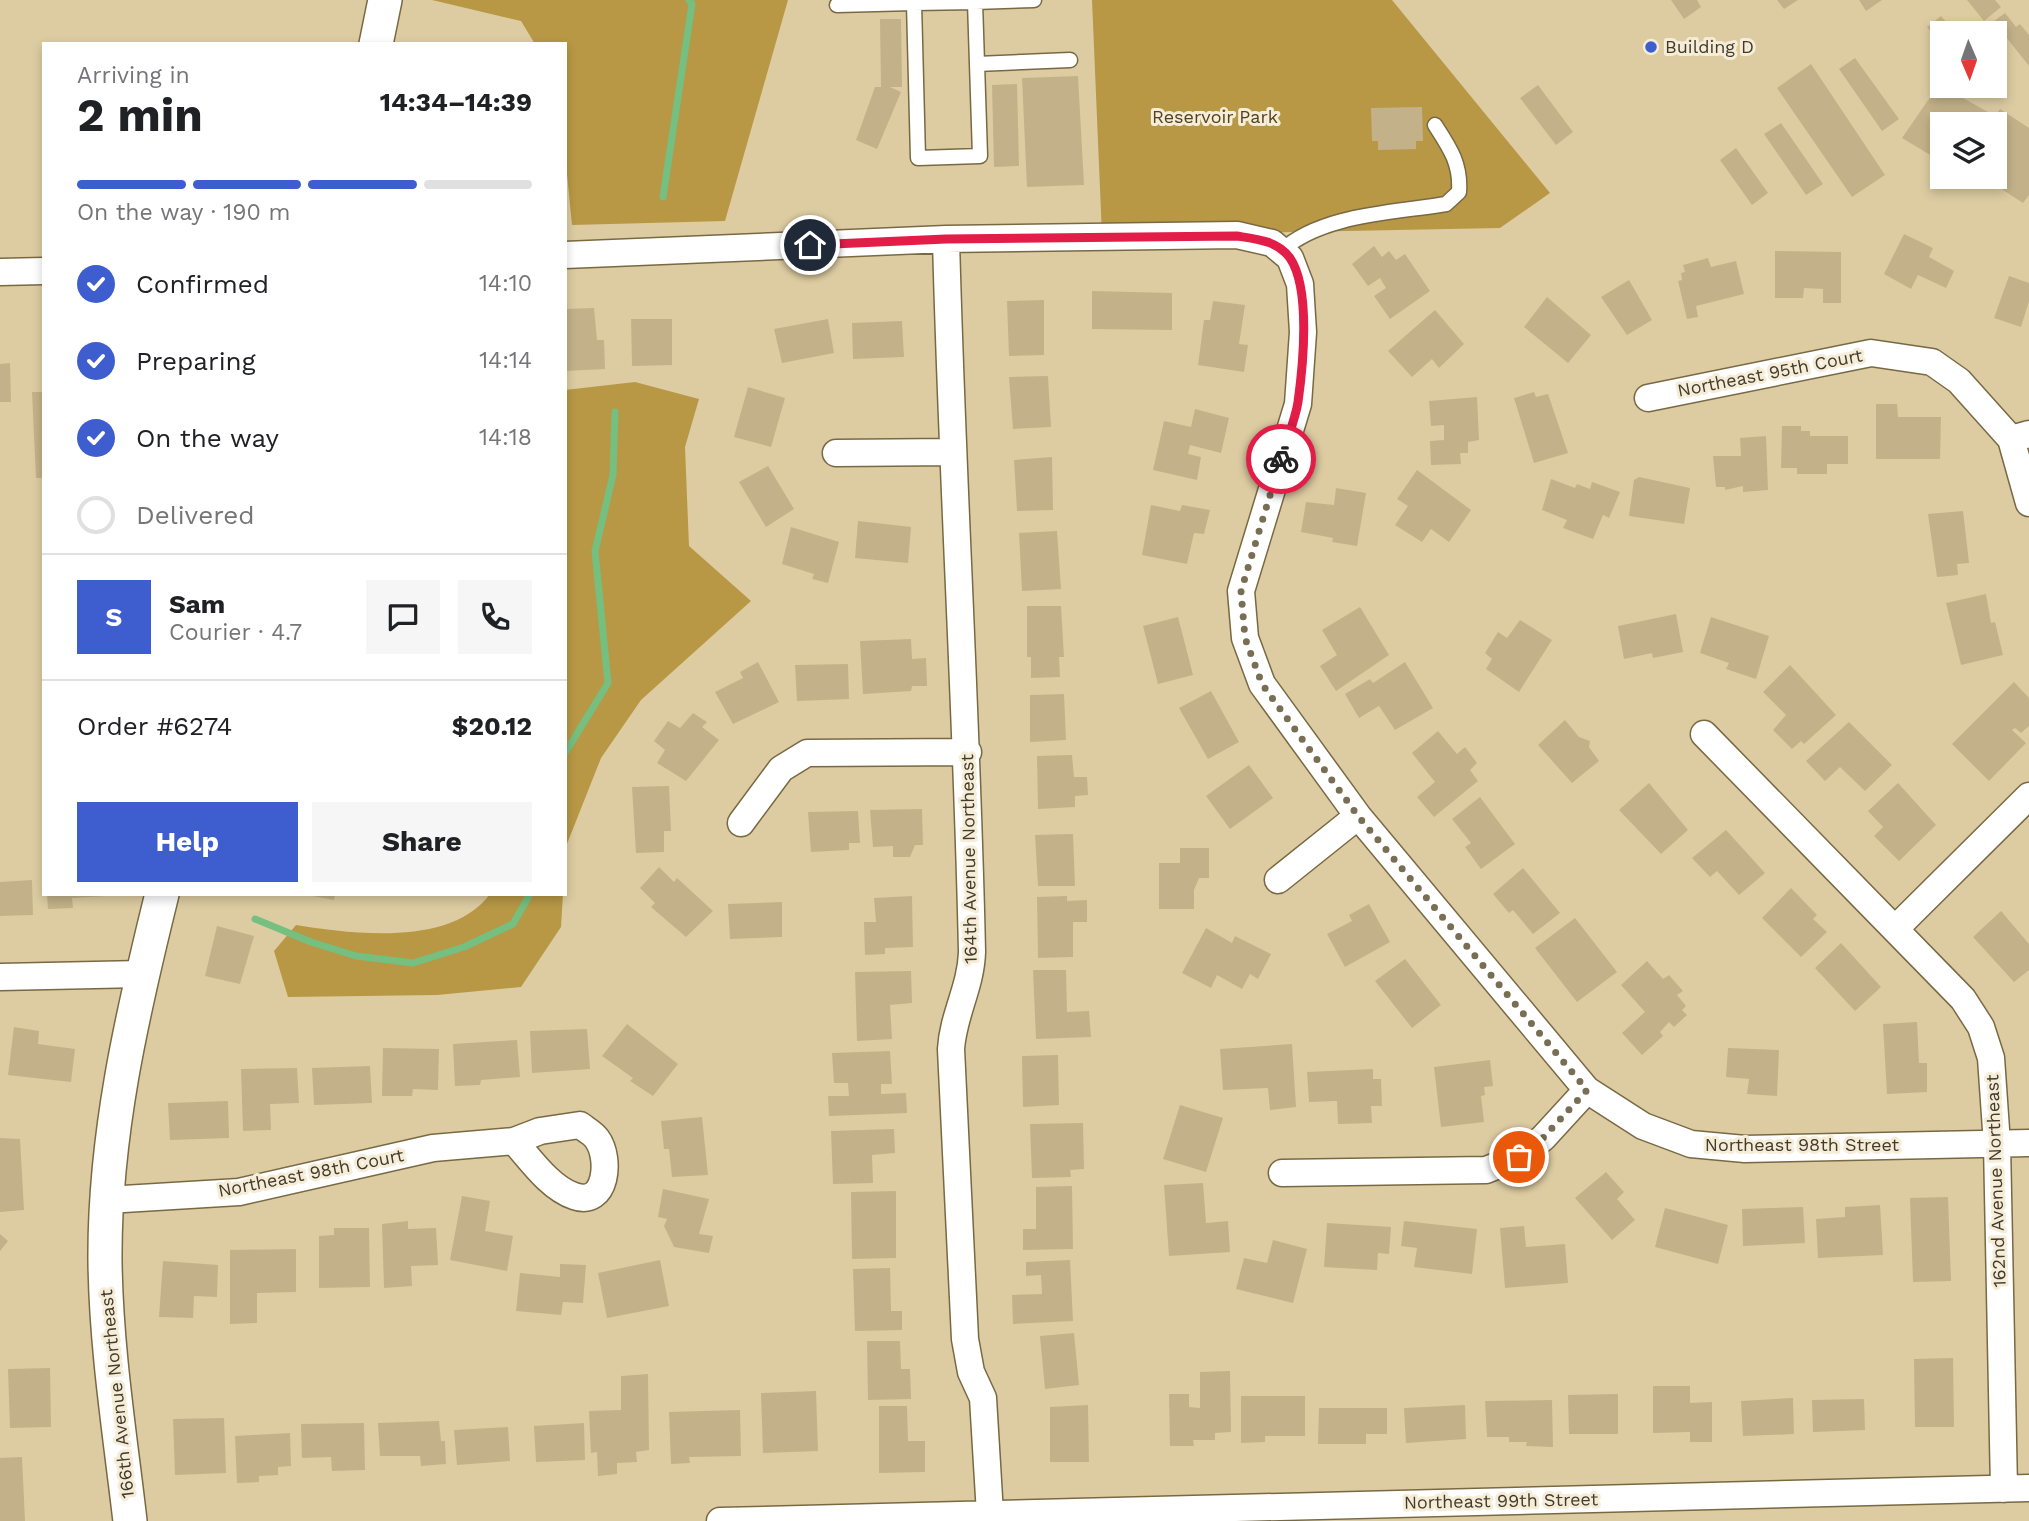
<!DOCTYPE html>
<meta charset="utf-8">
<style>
body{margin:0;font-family:"Work Sans",sans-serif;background:#f6f6f6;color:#202124;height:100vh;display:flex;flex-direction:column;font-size:26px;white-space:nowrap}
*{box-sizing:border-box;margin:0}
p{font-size:23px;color:#757577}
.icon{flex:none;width:38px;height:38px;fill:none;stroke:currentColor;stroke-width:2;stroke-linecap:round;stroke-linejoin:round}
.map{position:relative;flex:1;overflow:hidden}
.details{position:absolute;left:42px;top:42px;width:525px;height:854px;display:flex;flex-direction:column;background:#fff;border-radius:0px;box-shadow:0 4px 10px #0003}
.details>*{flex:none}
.needle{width:46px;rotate:178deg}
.tools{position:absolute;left:1930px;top:21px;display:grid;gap:14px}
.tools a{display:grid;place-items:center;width:77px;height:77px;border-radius:0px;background:#fff;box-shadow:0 4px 10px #0003;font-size:35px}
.pin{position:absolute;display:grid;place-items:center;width:60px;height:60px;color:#fff;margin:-30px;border:4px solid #fff;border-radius:50%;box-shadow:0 2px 7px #0007}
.courier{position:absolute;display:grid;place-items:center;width:70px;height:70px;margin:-35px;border:5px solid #e11d48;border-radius:50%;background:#fff;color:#222;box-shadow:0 2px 9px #0007}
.head em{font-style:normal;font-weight:700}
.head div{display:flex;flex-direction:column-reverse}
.head{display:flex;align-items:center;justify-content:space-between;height:119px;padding:0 35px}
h1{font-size:46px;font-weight:700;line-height:52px}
.bar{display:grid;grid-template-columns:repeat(4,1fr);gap:10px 7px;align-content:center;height:84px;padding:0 35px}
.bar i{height:9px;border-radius:5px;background:#e0e0e0}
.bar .on{background:#3e5ed0}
.bar p{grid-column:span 4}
.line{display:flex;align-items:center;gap:18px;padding:0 35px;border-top:2px solid #e0e0e0}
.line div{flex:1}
.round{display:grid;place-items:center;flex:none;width:74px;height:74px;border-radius:0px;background:#f6f6f6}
ol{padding:0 35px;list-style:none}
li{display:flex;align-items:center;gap:21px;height:77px}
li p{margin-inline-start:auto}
li .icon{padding:7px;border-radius:50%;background:#3e5ed0;color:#fff;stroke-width:4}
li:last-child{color:#757577}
li i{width:38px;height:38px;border:4px solid #e0e0e0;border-radius:50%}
.button{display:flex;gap:14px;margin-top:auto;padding:14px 35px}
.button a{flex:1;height:80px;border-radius:0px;background:#3e5ed0;color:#fff;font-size:28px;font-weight:700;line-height:80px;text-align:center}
.button a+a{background:#f6f6f6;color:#202124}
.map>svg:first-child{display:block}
.green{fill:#b89845}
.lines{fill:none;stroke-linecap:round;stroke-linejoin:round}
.stream{stroke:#75bf80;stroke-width:7}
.building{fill:#c3b289}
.service-casing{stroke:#796943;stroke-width:17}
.minor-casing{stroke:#796943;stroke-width:29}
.tertiary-casing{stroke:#796943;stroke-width:36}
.service{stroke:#fff;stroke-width:14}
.minor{stroke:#fff;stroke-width:26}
.tertiary{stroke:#fff;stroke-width:33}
.done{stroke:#786e54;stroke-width:7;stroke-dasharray:0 12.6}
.route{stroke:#e11d48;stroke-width:9}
.poi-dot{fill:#3e5ed0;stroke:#f6edd8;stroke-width:2.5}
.labels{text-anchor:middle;stroke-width:6;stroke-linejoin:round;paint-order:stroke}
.poi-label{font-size:18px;fill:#423b2a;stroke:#f6edd8;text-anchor:start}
.park-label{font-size:18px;fill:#51421c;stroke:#f6edd8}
.street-label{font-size:18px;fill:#423b2a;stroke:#f6edd8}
</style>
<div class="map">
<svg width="2029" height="1521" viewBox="0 0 2029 1521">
<rect width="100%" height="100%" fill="#ddcca2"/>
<!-- green -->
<path class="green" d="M432,0H788L725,221L572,225L565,154V44H535L521,21Z
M1092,0H1392L1550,193L1500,228L1102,236Z
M635,382L699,399L685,447L689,546L751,601L641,700L601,758L565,849V390Z
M490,894H563L561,927L521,987L437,995L288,997L274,951L296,925C353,934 451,947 490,894Z"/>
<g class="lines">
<!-- stream -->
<path class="stream" d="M663,197L692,4L689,0
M565,753L608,683L595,551L613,475L615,412
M255,919L311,942L356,956L413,963L464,947L513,924L530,894"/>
</g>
<!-- building -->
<path class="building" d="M1671,0H1697L1701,7L1684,19Z
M1777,0H1798L1784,9Z
M1859,0H1882L1866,11Z
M1967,0H1995L2001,7L1984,21Z
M2005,13L2016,27L2020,24L2029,35V66L2006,37L2001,41L1989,25Z
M1941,16L1956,33H1942V46L1927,27Z
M880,19H901L902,87H890L901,92L877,149L856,140L875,87H881Z
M1855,58L1899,119L1882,131L1839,69Z
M1811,64L1885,175L1852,197L1777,88Z
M1078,76L1084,185L1027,187L1022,78Z
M1942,80V86L1995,116L2000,109L2029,128V195L2023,203L1983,177H1995V124H1942V162L1902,138Z
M1017,84L1019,166L994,167L992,85Z
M1538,85L1573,132L1556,145L1520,98Z
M1978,86H1993L1985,93Z
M1422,107L1423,141H1416V149L1378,150V141H1372L1371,108Z
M1781,123L1823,184L1806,195L1764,134Z
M1736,148L1768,193L1752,205L1720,160Z
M1904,234L1933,248L1929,257L1954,271L1946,288L1918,275L1911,289L1884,274Z
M1374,246L1382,257L1389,251L1396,260L1405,254L1430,291L1390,319L1374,296L1386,288L1380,278L1368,286L1352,264Z
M1775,251L1841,252V303H1823V289L1804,288L1803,298H1775Z
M1708,258L1711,267L1736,261L1744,294L1696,306L1698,317L1687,319L1678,281L1682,280L1681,273L1685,272L1683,265Z
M2009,276L2029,283V301L2021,327L1994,318Z
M1629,280L1652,320L1627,335L1601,297Z
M1092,291L1172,293V330L1092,329Z
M1547,297L1591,335L1568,363L1524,327Z
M1044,300V355L1009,356L1007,301Z
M1213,301L1245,305L1239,344L1248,345L1244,372L1198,365L1204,320H1210Z
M594,308L597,340H604L605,369L565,371V309Z
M1435,310L1464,344L1439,368L1432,359L1412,377L1388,351Z
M631,319H672V365L632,366Z
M828,319L834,353L782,363L774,329Z
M902,321L904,357L853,359L852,323Z
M10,363L11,402H0V364Z
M1048,376L1051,427L1013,429L1009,377Z
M748,387L785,398L771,447L734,437Z
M32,392H44V478H36Z
M1534,392L1536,397L1548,394L1568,453L1534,463L1514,398Z
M1477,397L1479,440L1468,442V453H1460L1461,464L1431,465L1430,441L1444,440V425L1431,426L1429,401Z
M1876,404H1897L1898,417H1941L1940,459H1876Z
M1195,409L1229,418L1221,453L1190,445L1188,454L1201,457L1197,480L1153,470L1164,421L1191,427Z
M1782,426H1801V431H1810V436H1848V464H1827V474H1797V468H1781Z
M1766,436L1768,490L1743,492V486L1725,490V487H1716L1713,456H1741L1740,438Z
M1052,457L1053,510L1017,511L1014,460Z
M768,466L794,509L766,527L739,482Z
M1417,470L1471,510L1449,542L1431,529L1422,542L1395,525L1408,506L1397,499Z
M1639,477L1690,488L1684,524L1629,516L1634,480Z
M1551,479L1575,488L1577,484L1590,489L1592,482L1620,492L1609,518L1603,515L1593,539L1563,528L1567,520L1542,510Z
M1336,488L1366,493L1357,546L1332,542L1333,538L1301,532L1306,502L1334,505Z
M1151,505L1180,511L1182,505L1210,510L1204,534L1194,533L1187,564L1142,555Z
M1963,511L1969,563L1957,564L1958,575L1937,577L1928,514Z
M858,521L911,527L908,563L855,558Z
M791,527L839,542L828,583L812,579L814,574L782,564Z
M1057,531L1061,589L1022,591L1019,533Z
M1986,594L1991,623L1995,622L2003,655L1961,665L1946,603Z
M1027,606H1061L1064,657H1059L1060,677L1031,678V657H1027Z
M1360,607L1389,655L1336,691L1320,666L1337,655L1322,630Z
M1676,614L1683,652L1653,658L1652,653L1624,659L1618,626Z
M1178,617L1193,675L1158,684L1143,626Z
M1711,617L1769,636L1756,679L1726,669L1729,663L1700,653Z
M1520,620L1552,640L1519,692L1486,669L1492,659L1485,653L1498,632L1507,638Z
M911,639L912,659L926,658L927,686H912L911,691L863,694L860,641Z
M758,662L779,702L733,724L715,692L743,678L740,672Z
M1405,662L1433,708L1395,730L1379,706L1359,718L1345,694L1370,679L1373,683Z
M848,664L849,699L797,701L795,665Z
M1790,665L1836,715L1804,744L1801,741L1792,749L1773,730L1786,715L1763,692Z
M2014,682L2029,698V726L2021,733L2015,728L2012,730L2026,743L1989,781L1952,744Z
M1211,691L1239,742L1208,759L1179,708Z
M1064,694L1066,740L1030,742V695Z
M693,713L707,722L702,727L719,740L686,781L657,763L665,750L654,741L668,721L680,728Z
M1565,720L1579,737L1590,741L1589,747L1599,761L1572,783L1538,745Z
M1849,722L1892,765L1865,791L1840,767L1825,781L1806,761Z
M1438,731L1457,754L1465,747L1477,763L1470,770L1478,781L1434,817L1417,797L1435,782L1412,753Z
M1072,755L1074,777H1087L1088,795L1075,796V807L1038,809L1037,756Z
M1249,765L1273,798L1230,829L1206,796Z
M1649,783L1688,830L1661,854L1619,810Z
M1898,783L1936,825L1899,861L1874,836L1883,827L1868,811Z
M669,786L671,831H664V852L636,853L632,787Z
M1480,797L1515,844L1481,869L1465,847L1471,843L1452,819Z
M922,809L923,845H915L910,857H893V846L873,847L870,810Z
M858,811L860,843H849V850L811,852L808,812Z
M1726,830L1765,873L1739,895L1717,871L1710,877L1692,858Z
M1073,834L1075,886H1038L1035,835Z
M1180,848H1209V878H1199L1194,890V909H1159V863H1180Z
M659,867L674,882L677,878L713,911L686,937L651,907L655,903L640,888Z
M1523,868L1560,913L1533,934L1513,910L1509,913L1493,894Z
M32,880L33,915L0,916V882Z
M1791,888L1817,915L1813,919L1827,932L1801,957L1762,918Z
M47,894H105V896L72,898L73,908L48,909Z
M302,894H335L334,900Z
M912,896L913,947L885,948V954L865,955L864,922H876L874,898Z
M1067,896V901L1087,900V922H1073V957L1038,958L1037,897Z
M782,902V937L730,939L728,904Z
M1369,904L1390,942L1345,967L1327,934L1352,921L1349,915Z
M2001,911L2029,944V970L2014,982L1973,937Z
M1575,918L1617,972L1577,1002L1535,948Z
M217,926L254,936L240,984L205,976Z
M1206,928L1232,943L1235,936L1271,954L1258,979L1250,974L1242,989L1217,975L1211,988L1182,973Z
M1841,943L1881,987L1855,1011L1815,968Z
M1405,959L1441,1005L1412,1028L1375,981Z
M1647,961L1663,979L1669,975L1683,991L1677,995L1686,1006L1682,1010L1687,1015L1674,1027L1669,1022L1660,1032L1663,1036L1642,1055L1622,1033L1645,1012L1621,985Z
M1033,970H1066L1067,1012L1089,1011L1091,1037L1036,1039Z
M911,971L912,1003L890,1005L892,1039L857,1041L855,972Z
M1917,1022L1919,1063H1927V1092L1887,1094L1883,1024Z
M627,1024L678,1064L653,1096L630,1081L633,1078L602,1056Z
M14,1027L39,1031L38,1044L75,1049L71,1082L8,1075Z
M587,1029L590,1069L532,1073L530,1031Z
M517,1040L520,1077L481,1080L480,1085L455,1086L453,1044Z
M1292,1044L1296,1107L1270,1110L1268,1088L1223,1090L1220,1049Z
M383,1048L439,1049L438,1090L413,1089L412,1096H382Z
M1728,1048L1779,1050L1777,1096L1747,1094L1749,1079L1726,1077Z
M890,1051L892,1084H881V1094L906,1093L907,1113L829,1116L828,1096H849L848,1083H834L832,1053Z
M1058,1055L1059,1105L1023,1107L1022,1056Z
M1490,1060L1493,1086L1484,1087L1485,1095L1481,1096L1484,1122L1441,1127L1434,1067Z
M370,1066L372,1103L314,1105L312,1068Z
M297,1068L299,1103L270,1104L271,1130L243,1131L241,1069Z
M1373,1069V1079H1381L1382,1106H1371L1372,1123L1338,1124L1337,1101L1309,1102L1307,1072Z
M228,1101L229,1138L170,1140L168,1103Z
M1180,1105L1223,1118L1206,1172L1163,1159Z
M702,1117L708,1175L672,1177L669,1149H664L661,1121Z
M1083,1123L1084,1169L1070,1170L1071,1177L1032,1178L1030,1124Z
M894,1129L895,1153L872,1155L873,1183L833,1184L831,1131Z
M0,1138L20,1139L24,1210L0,1212Z
M1606,1172L1624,1192L1617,1199L1635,1220L1612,1240L1575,1198Z
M1203,1183L1206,1223L1228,1221L1230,1252L1169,1256L1164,1185Z
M1072,1186L1073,1249L1023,1250V1229H1036V1187Z
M663,1189L709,1199L699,1234L713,1236L709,1253L674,1247L664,1226L667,1219L658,1217Z
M896,1191V1258L852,1259L851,1192Z
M462,1196L490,1201L485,1231L513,1236L507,1271L450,1260Z
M1948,1197L1951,1281L1913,1282L1910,1198Z
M1880,1205L1883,1255L1818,1258L1816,1219L1845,1217V1207Z
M1803,1207L1805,1243L1743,1246L1742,1209Z
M1665,1208L1728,1225L1718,1264L1655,1247Z
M408,1221V1229L436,1228L438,1265L411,1266L412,1286L384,1288L382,1224Z
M1404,1221L1477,1229L1472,1274L1414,1267L1417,1248L1401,1246Z
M1327,1223L1391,1227L1389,1254L1378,1253L1377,1270L1324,1267Z
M1524,1226L1526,1247L1565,1244L1568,1283L1505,1288L1500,1228Z
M334,1228H369L370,1287L319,1288V1236L334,1235Z
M0,1234L8,1241L0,1251Z
M1273,1240L1307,1249L1293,1303L1236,1289L1244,1258L1267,1263Z
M296,1249V1292L257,1293V1323L230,1324V1250Z
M660,1260L669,1306L607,1318L598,1273Z
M1070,1260L1073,1321L1013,1324L1012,1295L1042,1294L1041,1275L1026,1276V1262Z
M163,1261L218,1265L217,1297L194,1296L193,1318L159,1317Z
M560,1264L586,1265L583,1303L563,1302L561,1315L516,1311L520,1273L560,1277Z
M890,1268L891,1311H902V1330L855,1331L853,1269Z
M1074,1333L1079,1385L1045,1389L1040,1336Z
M867,1341H900L901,1369H910L911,1399L868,1400Z
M1953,1358L1954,1427H1915L1914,1359Z
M50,1368L51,1427L10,1428L8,1369Z
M1230,1371L1231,1432L1215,1433V1440H1193L1194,1446H1170L1169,1394H1189V1407L1200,1408V1372Z
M648,1374L649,1450L636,1452L637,1462L617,1463V1474L598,1476L597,1452L591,1453L589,1411L621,1410V1376Z
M1653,1386H1690V1403L1712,1402V1442H1690V1432L1653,1433Z
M816,1391L818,1451L763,1453L761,1393Z
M1618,1394V1434H1569L1568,1395Z
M1241,1396H1305V1436H1265V1442L1241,1443Z
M1793,1398L1794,1434L1743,1436L1741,1401Z
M1864,1399L1865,1430L1813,1432L1812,1400Z
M1552,1400L1553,1447L1526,1446L1527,1442H1509V1437H1487L1485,1401Z
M1088,1405L1089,1462H1050V1407Z
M1465,1405L1466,1439L1406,1443L1404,1408Z
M879,1406H907L908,1441H925V1472L879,1473Z
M1319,1408H1387V1434H1366V1444H1318Z
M740,1410L741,1456L689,1457L690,1463L671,1464L669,1412Z
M224,1418L226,1473L175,1475L173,1419Z
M439,1421L441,1441H445L446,1464L421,1466L420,1456H380L378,1423Z
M364,1423L365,1470L332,1471L331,1457L302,1458L301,1424Z
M584,1423L585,1460L536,1462L534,1426Z
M508,1427L510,1461L457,1465L454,1430Z
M290,1433L291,1466L278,1467V1475L259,1476V1482L237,1483L235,1436Z
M22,1457L25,1521H0V1458Z"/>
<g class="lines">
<defs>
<path id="service" d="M975,2L980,156L918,158L914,3Z
M975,2L1034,0
M837,5L914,3
M977,64L1070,60
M1281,251C1322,214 1393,213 1446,204L1459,192C1461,164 1450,148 1435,125"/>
<path id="minor" d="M946,239C952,477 967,715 972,952C971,987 953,1015 951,1049L965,1339L971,1372L983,1398L990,1514
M565,255L946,239L1237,235L1272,243L1290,258L1300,284L1303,332L1298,404L1241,591L1245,638L1262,684L1358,816L1587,1090L1643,1126L1691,1144L1745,1149L2029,1143
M0,272L44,271
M1648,398L1871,353L1932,362L1959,381L2011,439L2029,434
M2011,439L2029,503
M836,453L952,452
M1704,734L1963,999L1981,1027L1991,1058L1997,1144L2004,1489
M741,823L781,769L807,753L968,752
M1278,880L1358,816
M1895,929L2029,796
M0,977L142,974
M1282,1173L1486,1170L1519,1157L1543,1138L1587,1090
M107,1200L239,1192L433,1148L514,1141C530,1159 550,1188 574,1196C607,1208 611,1158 597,1139C594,1134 585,1129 580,1125L540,1131L514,1141
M720,1521L2029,1488"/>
<path id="tertiary" d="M376,44L385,0
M130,1521C120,1435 106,1348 105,1261C104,1136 132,1015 162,894"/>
</defs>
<!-- service casing -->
<use href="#service" class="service-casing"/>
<!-- minor casing -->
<use href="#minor" class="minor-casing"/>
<!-- tertiary casing -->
<use href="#tertiary" class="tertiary-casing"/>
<!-- service -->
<use href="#service" class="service"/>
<!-- minor -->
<use href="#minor" class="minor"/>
<!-- tertiary -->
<use href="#tertiary" class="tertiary"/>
</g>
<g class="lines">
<!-- done -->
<path class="done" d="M1281,459L1241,591L1245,638L1262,684L1358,816L1587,1090L1543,1138L1519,1157"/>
<!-- route -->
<path class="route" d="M810,245L946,239L1237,236C1257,239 1278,241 1290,258C1311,289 1303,366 1298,402C1295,421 1286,441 1281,459"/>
</g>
<!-- markers -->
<circle class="poi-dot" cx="1651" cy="47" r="7"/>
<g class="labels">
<!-- poi labels -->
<g class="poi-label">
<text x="1665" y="53">Building D</text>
</g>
<!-- park labels -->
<g class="park-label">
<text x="1215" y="123">Reservoir Park</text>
</g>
<!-- street labels -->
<g class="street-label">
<text transform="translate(1770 373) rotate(-11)" y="6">Northeast 95th Court</text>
<text transform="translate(969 859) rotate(-91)" y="6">164th Avenue Northeast</text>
<text x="1802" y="1151">Northeast 98th Street</text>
<text transform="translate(311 1173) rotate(-11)" y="6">Northeast 98th Court</text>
<text transform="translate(1996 1181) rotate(-92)" y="6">162nd Avenue Northeast</text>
<text transform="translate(117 1394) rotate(-96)" y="6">166th Avenue Northeast</text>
<text transform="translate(1501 1501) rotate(-1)" y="6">Northeast 99th Street</text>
</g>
</g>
</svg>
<div class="tools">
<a><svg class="needle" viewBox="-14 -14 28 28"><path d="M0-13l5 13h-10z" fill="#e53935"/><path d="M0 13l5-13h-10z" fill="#757577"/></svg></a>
<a><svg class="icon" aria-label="layers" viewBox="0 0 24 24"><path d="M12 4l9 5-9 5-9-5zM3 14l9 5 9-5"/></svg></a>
</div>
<div class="pin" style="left:1519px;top:1157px;background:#ea580c"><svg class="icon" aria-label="bag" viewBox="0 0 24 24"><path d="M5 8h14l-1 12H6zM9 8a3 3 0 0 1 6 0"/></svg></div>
<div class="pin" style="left:810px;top:245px;background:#1f2937"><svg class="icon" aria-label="home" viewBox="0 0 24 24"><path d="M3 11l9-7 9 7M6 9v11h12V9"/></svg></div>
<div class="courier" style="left:1281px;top:459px"><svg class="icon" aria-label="bike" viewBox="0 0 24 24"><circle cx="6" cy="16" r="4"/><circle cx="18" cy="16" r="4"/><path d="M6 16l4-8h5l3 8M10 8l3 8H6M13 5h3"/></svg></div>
<section class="details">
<div class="head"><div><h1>2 min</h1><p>Arriving in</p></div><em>14:34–14:39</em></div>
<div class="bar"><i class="on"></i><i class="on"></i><i class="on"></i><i></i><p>On the way · 190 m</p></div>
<ol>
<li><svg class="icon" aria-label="check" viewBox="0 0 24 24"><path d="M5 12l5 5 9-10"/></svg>Confirmed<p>14:10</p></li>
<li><svg class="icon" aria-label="check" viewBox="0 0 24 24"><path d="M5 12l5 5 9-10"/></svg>Preparing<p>14:14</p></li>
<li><svg class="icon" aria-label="check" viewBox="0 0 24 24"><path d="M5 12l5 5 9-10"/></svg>On the way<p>14:18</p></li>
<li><i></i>Delivered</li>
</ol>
<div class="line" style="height:126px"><b class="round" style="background:#3e5ed0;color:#fff">S</b><div><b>Sam</b><p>Courier · 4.7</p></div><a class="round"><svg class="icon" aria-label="chat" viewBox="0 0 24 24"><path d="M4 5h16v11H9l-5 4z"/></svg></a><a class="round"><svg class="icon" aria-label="phone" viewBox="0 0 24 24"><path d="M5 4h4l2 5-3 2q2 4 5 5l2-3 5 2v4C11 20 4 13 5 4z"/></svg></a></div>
<div class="line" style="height:91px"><div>Order #6274</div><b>$20.12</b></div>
<div class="button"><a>Help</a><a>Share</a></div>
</section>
</div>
